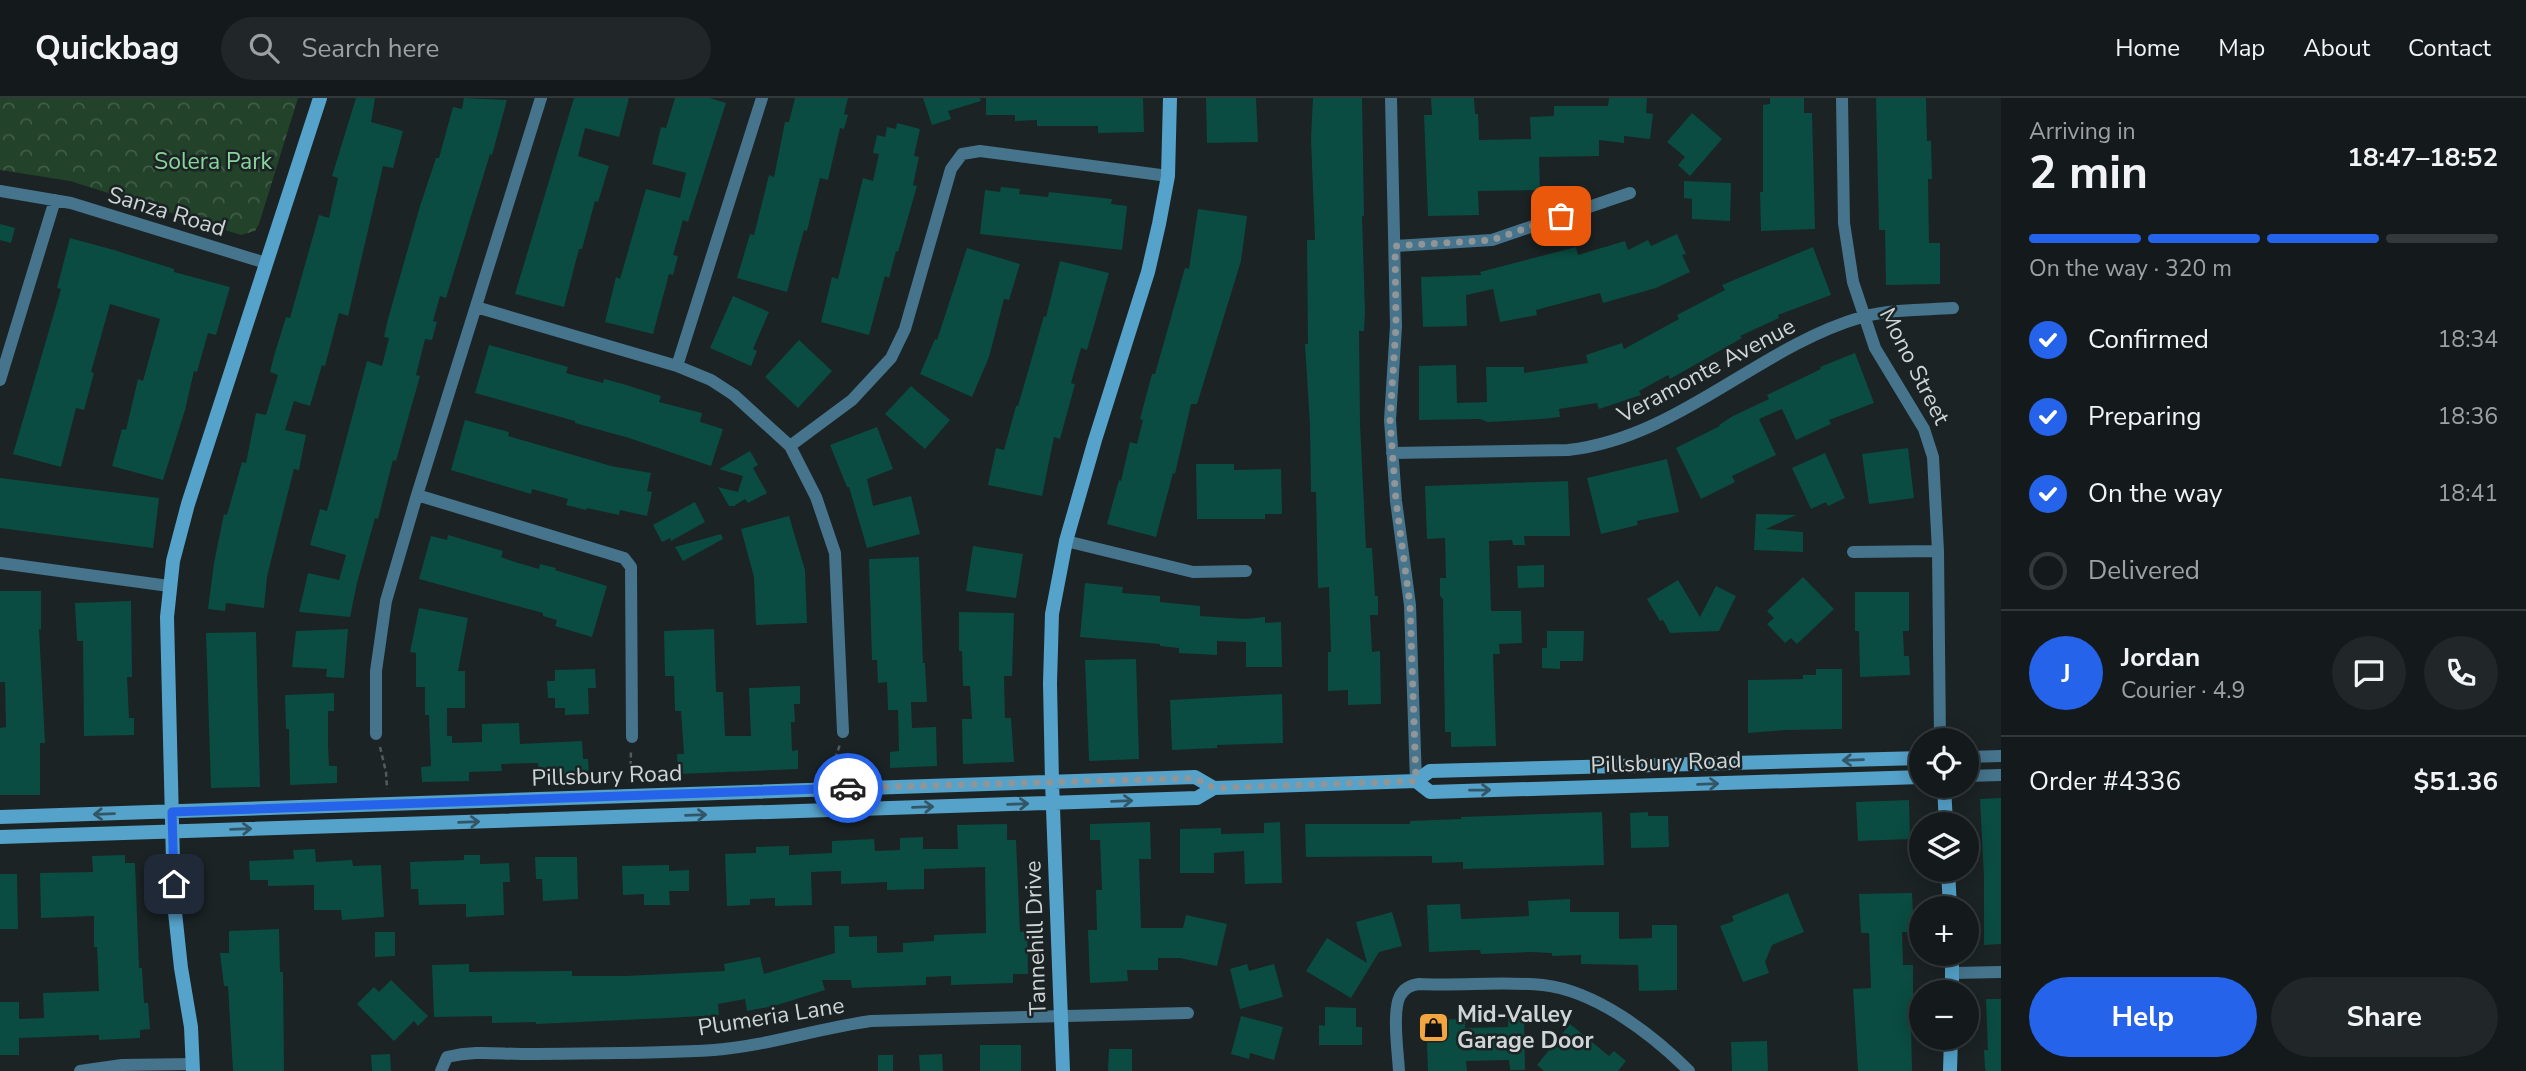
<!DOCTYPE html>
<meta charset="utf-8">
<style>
body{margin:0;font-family:"Nunito Sans",sans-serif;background:#212728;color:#f1f3f6;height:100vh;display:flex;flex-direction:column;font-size:26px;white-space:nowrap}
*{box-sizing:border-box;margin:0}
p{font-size:23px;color:#9da1a3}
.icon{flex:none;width:38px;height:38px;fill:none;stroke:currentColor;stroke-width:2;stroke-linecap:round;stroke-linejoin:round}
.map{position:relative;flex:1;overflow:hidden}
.side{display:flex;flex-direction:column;background:#141a1b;width:525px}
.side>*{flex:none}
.tools{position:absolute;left:1909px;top:630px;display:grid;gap:14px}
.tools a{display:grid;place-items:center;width:70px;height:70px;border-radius:50%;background:#141a1b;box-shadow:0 4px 18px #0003,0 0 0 2px #33383a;font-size:35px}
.pin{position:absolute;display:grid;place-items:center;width:60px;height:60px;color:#fff;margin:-30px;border-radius:14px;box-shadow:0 4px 10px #0006}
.courier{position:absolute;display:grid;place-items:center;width:70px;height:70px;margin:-35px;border:5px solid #2563eb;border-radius:50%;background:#fff;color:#222;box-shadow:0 2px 9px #0007}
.overview em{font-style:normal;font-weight:700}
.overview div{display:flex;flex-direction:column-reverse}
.overview{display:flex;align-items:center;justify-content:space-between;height:119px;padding:0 28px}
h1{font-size:46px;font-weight:700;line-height:52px}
.bar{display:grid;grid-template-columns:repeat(4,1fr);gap:10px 7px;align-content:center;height:84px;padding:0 28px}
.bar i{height:9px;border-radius:5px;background:#33383a}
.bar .on{background:#2563eb}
.bar p{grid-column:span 4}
.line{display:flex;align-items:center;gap:18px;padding:0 28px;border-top:2px solid #33383a}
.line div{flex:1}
.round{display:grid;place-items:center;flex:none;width:74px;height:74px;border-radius:37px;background:#212728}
ol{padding:0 28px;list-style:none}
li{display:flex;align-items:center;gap:21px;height:77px}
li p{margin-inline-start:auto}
li .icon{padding:7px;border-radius:50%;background:#2563eb;color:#fff;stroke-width:4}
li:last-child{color:#9da1a3}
li i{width:38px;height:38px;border:4px solid #33383a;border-radius:50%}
.button{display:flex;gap:14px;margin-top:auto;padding:14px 28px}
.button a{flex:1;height:80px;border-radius:42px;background:#2563eb;color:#fff;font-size:28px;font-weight:700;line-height:80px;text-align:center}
.button a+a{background:#212728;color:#f1f3f6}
header{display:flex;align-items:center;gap:42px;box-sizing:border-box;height:98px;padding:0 35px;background:#141a1b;border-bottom:2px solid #33383a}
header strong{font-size:33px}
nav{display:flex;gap:38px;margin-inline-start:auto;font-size:24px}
.search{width:490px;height:63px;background:#212728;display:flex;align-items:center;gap:18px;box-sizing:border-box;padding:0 24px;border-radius:38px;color:#9da1a3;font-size:26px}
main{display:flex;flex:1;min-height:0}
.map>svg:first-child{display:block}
.forest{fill:url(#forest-crowns)}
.building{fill:#0a4c41}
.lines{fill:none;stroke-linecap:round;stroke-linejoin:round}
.path{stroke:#545b5c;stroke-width:2.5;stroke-dasharray:5 3.5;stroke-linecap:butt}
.street{stroke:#45748c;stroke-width:12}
.secondary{stroke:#55a2ca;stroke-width:14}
.oneway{stroke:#325666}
.done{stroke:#909697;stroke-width:7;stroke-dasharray:0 12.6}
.route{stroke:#2563eb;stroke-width:9}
.labels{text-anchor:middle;stroke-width:5;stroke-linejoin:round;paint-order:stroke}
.park-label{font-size:23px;fill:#89d49b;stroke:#1b2324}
.street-label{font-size:23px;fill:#cfd4d5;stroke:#1b2324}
.poi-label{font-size:23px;font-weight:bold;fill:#cfd4d5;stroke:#1b2324;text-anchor:start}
</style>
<header>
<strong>Quickbag</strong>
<div class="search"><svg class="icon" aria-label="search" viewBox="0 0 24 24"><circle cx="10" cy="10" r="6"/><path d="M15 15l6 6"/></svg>Search here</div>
<nav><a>Home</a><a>Map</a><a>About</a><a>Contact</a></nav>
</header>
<main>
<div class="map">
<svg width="2001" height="973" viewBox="0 0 2001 973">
<defs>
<pattern id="forest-crowns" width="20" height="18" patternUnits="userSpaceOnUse" patternTransform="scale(1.75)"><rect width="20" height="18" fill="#22422a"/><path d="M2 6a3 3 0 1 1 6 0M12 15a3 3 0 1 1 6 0" fill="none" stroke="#415c48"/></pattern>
</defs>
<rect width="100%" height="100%" fill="#1b2324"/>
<!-- forest -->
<path class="forest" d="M0,0H298L259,126L255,133L241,137L70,83L0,72Z"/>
<!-- building -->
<path class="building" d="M356,0H375L371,24L403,33L393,70L383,68L348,218L339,215L325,268L322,267L310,308L294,303L285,332L306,337L299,372L294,371L279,430L267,479L264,510L226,505L225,513L208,511L214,465L224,416L227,417L242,364L246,365L256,315L266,317L278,277L270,274L274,258L286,219L290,220L319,117L329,120L338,80L332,78Z
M464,0L507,2L492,57L490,56L446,200L440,198L433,223L437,224L432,242L425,241L416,277L420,278L396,363L393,362L378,421L375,420L357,485L350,519L299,514L308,475L339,482L346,457L310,447L320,411L327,413L367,263L382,268L389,240L384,239L388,221L420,108L436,60H439L453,9L462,11Z
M574,0H629L619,39L585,30L578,58L609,68L598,104L595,103L582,151H579L564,209L515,196Z
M675,0H710L726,5L688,124L683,122L673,157L678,158L673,177L669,176L653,236L605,224L616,179L620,181L646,91L680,100L686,75L652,66L661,29L666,30Z
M795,0H848L844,16L848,17L844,31L840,30L828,82L820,80L807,133L804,132L787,194L737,180L750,136L754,137L769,77L774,79L785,24H789Z
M923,0H980L981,3L948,13L951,21L932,27Z
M986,0H1143L1144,34L1098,35V28H1037V22L1015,23V17H986Z
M1206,0H1256L1258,44L1207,45Z
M1313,0H1362L1364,118H1362L1365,214L1364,233H1359L1360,325L1366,450H1372L1375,498H1378V517H1370L1372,554L1380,553L1381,606L1348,607V592L1328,593V554H1331L1329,489L1318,490L1316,394H1311L1310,327L1305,246H1308L1307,142H1315L1311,41Z
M1431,0H1474L1475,16H1478L1479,42L1531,41L1530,19L1554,18V8H1608L1609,0H1647L1646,15L1653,16L1650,41L1624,38V45L1599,42V58L1539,59L1540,92L1478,93L1479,117L1428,118L1424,17H1432Z
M1770,0H1804V15H1812L1815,131L1761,133L1760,94H1763V7L1770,6Z
M1876,0H1926L1927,43H1931L1932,81H1928L1929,145H1940V186L1886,187L1885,132H1879Z
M1692,15L1722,41L1690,78L1678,67L1685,59L1667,44Z
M897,25L920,31L914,58L919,59L913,87L917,88L898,154L896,153L889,180L885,178L869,237L821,224L832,179L838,181L863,80L873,83L879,56L873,55L877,37L885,39L887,29L896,31Z
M1684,83L1731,85L1730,123L1692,121V101L1684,100Z
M1001,89L1020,91L1019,96L1048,99L1049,94L1112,101L1111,106L1127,108L1122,152L980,136L985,92L1000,94Z
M1198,111L1247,118L1241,163L1197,306H1191L1175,376L1173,375L1156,439L1107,426L1119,382L1121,383L1130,344L1137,346L1143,322L1140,321L1152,276H1155L1185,170L1189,171Z
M0,126L15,130L11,145L0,142Z
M1677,136L1686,156L1682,157L1690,174L1656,190L1603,205L1600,195L1536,212L1537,217L1500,224L1493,191L1466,197L1467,228L1423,229L1421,179L1481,177L1480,174L1576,149L1578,157L1625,143L1628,152L1648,142L1651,148Z
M70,140L114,152L174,171V174L230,189L216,237L208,235L197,274L194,273L185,312L163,382L112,368L122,331L126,332L138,281L143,283L160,221L110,206L91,274L94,275L84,312L76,310L61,369L13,356L61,191L57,190Z
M1813,149L1831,197L1778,217L1779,220L1740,238L1742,240L1670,281L1668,277L1639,293L1641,297L1599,311L1597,305L1559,311L1560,319L1542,321L1488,324L1480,321L1419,322V268L1456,267L1457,305L1487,304L1486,269H1524V275L1588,265L1586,257L1622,245L1624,251L1679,221L1677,217L1725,192L1722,187Z
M967,150L1020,166L1009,202L1004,201L989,259L972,299L920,276L935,241L937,242Z
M1060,163L1109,175L1087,252L1081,250L1071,285L1075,286L1060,341L1054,339L1042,398L988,387L996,350L1004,352L1016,308H1018L1044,218L1046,219Z
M733,198L769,214L753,251L757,253L751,268L710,250Z
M799,242L832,273L798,310L765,279Z
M489,247L568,269L566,275L603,285L604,281L623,286L661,298L659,304L702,315L700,324L723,331L711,368L629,340L575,325V323L475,295Z
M1855,255L1874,305L1829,322L1831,326L1796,342L1782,311L1759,321L1776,357L1732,378L1735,384L1701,401L1676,350L1720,328L1719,327L1733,318L1769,301L1767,297L1821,271L1820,269Z
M911,288L950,322L925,351L885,316Z
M465,322L509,334L508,338L560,353L611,368L651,375L647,393L652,394L647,418L620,412L619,417L587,410L586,412L566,407L568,401L532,391L531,396L451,372Z
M877,329L893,371L867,381L873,408L911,398L920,436L867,450L849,389H847L830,347Z
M1908,350L1914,400L1869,406L1862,356Z
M750,353L758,367L753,370L767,395L748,405L745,401L734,408H729L718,389L738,394L743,378L719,371Z
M1825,355L1845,400L1828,408L1826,404L1811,411L1792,370Z
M1667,361L1679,414L1637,423L1638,427L1601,436L1587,380Z
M1196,366H1234V372L1281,371L1282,416H1265V421H1197Z
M0,380L159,400L153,450L0,430Z
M1568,383L1570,438H1524L1525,447H1513L1512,442L1489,443L1491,513H1521L1522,545L1499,546L1500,556H1493L1496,648L1451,649V634H1445L1443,501L1440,498V480H1446L1445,440L1427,441L1425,388Z
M695,404L705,424L671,443L670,440L662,444L653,427Z
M1756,416L1796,417L1766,431L1803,434V454L1754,452Z
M789,418L805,472L807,525L756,527L754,479L741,431Z
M721,436L723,441L683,463L675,449Z
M448,437L503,453L501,459L515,464L539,471L540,466L556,470L555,472L607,488L592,539L555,528L557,522L543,518V515L419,481L431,438L447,442Z
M973,448L1023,456L1016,500L966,493Z
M919,459L923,565H925L927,604H911L912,630L936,629L937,668L890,670V654L899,653L898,612H888L887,584L878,585L877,562H872L869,461Z
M1544,467V489L1518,490L1517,468Z
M1803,479L1834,511L1797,546L1791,540L1785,545L1767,526L1774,520L1767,513Z
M1678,482L1700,519L1716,488L1736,498L1719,533L1670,535L1663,522L1660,523L1647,501Z
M1085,485L1123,489L1122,495L1160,498V504L1200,508V518L1246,521L1265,519V525L1281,524L1282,569H1246V544L1217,543V557L1179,555V550L1160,548V546L1080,539Z
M0,493H41V531H39L45,645H40V697H0V630L6,629L5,584H0Z
M1855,494H1909V533H1903L1904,558H1909L1910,577L1860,579L1859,533H1855Z
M131,503L132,579H127L129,620H134V637L84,638L83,543H77L75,505Z
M419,510L468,520L458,573H465V610H447V638H452V645L482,644V626L519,625L520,646L582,643L583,661H588L589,678L539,681L538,665L501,666L502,673L469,674V683L422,684L421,669L431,668L429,617H425V589H416V555L410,554Z
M959,514L1014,515L1012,578H1004L1005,620H1011L1014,664L963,666L962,621H972L970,588H963L962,553H959Z
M348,531L344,580L326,579L327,571L292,569L296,533Z
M714,531L716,594H723L725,638H751L749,590L800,588V606H794L795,624H791L792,653L798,652V671L678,676L677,656H684L681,613H675L674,578H665L664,533Z
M1547,533H1584L1583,563H1560V571L1542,570V550H1547Z
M256,534L260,689L211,690L206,535Z
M1136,561L1139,661L1089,663L1085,562Z
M595,571L596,590H588L589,616L565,617V610H555V600H548L547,583H555V572Z
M1816,571H1842V631L1785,632L1748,635V582L1803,581V577H1816Z
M334,595V613H328V647L329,668H337V685L290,687L289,631H286L285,597Z
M1282,596L1283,645L1217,647V650L1172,652L1170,602Z
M2001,700V846L1984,847V779L1980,701Z
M1909,702L1910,741L1858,743L1856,704Z
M1602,714L1604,767L1463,771V764L1432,765V758L1306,759L1305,726H1410V723L1461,721V719Z
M1648,714V718H1668L1669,749L1631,750L1630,715Z
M1150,724L1151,761H1139L1141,830H1183L1186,817L1227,826L1217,868L1180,860H1158V872H1127L1128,883L1090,885L1088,832H1097L1096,792H1102L1100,742H1090V726Z
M1280,724L1282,785L1245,786L1244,753L1214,755V775H1180V731L1221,730V736L1264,735V725Z
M1007,726V742H1016L1020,834L1027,833L1028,876H1013V885L951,887V878L926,879V887L852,890L851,882H822L825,892L774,908L747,913L745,901L718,906L719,917L667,920L536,926V924L492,925V918L434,919L432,867L469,866V874L572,873V878H626L725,873L724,866L760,859L764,876L835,855L834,828H849V839L877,838V855L903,854V845L934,843V837L986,835L985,769L924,771V791L887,792V784L841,786V773L811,774L812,807L775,808V800L750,801V807L727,808L725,756L756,755V749L789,748V757L832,755V743L874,741L875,753L900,752V740L923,739V751H958L957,727Z
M315,751L316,764L352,762L353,768L381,767L384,819L342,822L341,812H314V787L268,788V782H250L249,763L294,761L293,752Z
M125,757V765H135L139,870H142L144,905H148L150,931L140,932V940L99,942V937L19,940V957H0V904H19V921L44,920L43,895L99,893L97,849H94V818L41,820L40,775L93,774L92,758Z
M464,757H480V766L509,765L510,784H503L504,817L466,819V806L419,807L418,791H411L410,764L464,762Z
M535,759H577L578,801L543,803L542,781H536Z
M669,767V773L689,772V793H669L670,807H644V796L623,797L622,768Z
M0,776H17L18,831H0Z
M1788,795L1804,834L1772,847L1765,864L1769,875L1743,884L1720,828L1734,823L1732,818Z
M1912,795L1914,834H1902L1903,867H1913V926L1911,927L1912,973H1858L1853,891L1871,890L1869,835H1861L1859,796Z
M1570,801V814H1619V841L1652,840V827H1677V892L1639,893L1638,867L1581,866V857L1552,858V855L1530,854L1481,856L1480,852H1474L1429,854L1427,807L1460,806L1461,821L1529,818L1528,803Z
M1392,814L1402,848L1379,854L1351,900L1306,873L1327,840L1367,865L1356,824Z
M279,831L280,874H283L284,973H233L228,888H224L220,855H229V833Z
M375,834H395V858L375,859Z
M1247,866L1249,873L1274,866L1283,899L1240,911L1230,871Z
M391,882L428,918L418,928L414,923L394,943L357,906L374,889L379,894Z
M1986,901H2001V973H1986L1985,970L1984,952H1988Z
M1325,909L1356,910V929H1362V947H1319V927L1325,928Z
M1241,918L1283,929L1274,962L1250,955L1249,961L1231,956Z
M1508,919H1524L1525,972H1510L1509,962L1466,963L1467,973H1428L1426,922L1465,921V930L1508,929Z
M1570,926L1609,958L1614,953L1626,963L1618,973H1544L1537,967Z
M1767,943L1768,973H1732L1731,944Z
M980,947H1021V973H980Z
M1109,951H1132V973H1108Z
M390,956L391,973H372L371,957Z
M942,956L943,973H920L919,957Z
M878,957H893V973H878Z"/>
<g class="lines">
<!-- path -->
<path class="path" d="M380,649L386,674L387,691
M833,677V668L840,646
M630,685L631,653"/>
<!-- street -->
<path class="street" d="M1391,0L1396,228L1390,322L1396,403L1410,507L1416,683
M1842,0L1844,125L1853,184L1875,250L1924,331L1933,359L1938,453L1940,642
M0,93L71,105L266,165
M1395,148L1492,142L1630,95
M476,209L677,268L711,282L734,297L790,348L852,302L891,260L905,231L951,71L962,56L980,53L1168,78
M677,268L762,0
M0,282L55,102
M790,348L816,399L835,455L843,634
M1392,355L1568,352C1678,340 1758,249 1862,219C1891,211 1923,212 1953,210
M417,397L624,460L631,469L632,639
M1066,443L1193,474L1246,473
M1853,454L1938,453
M0,465L169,488
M376,636V573L386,503L417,397L541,0
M1967,659L2001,658
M1967,678L2001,677
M1953,875L2001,874
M80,973L122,967L193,966
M441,973L447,959C476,952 497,956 526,956C588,955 652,956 714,952C767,948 818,930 871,923L1188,915
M1399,973C1398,955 1392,913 1400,898C1404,890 1411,887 1419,886C1460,888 1502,883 1543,887C1596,893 1652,936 1689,973"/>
<!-- secondary -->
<path class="secondary" d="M1416,683L1430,694L1922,679
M1944,688L1946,726
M0,719L1195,679L1214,690
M0,739L1197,700L1214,690L1416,683L1430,673L1922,660
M1948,772L1950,810
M1952,856V894
M193,973L191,929L181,870L174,805L167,519L173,463L188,406L320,0
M1063,973L1052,684L1050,585L1052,516L1066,443L1095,342L1148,174L1159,126L1168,78L1170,0
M1950,973L1951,940"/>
</g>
<!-- one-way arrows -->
<defs><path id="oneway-shaft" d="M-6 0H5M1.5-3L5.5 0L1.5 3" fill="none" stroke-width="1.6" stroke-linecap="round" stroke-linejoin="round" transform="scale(1.75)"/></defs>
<g class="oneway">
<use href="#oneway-shaft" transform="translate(1853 662) rotate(178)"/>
<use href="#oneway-shaft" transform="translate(1708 686) rotate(-2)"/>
<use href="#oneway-shaft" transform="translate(1480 692) rotate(-1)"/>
<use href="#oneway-shaft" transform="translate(1122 703) rotate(-2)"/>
<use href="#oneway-shaft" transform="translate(1018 706) rotate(-2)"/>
<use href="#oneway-shaft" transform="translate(923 709) rotate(-2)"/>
<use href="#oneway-shaft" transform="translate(104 716) rotate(178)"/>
<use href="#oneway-shaft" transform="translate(696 717) rotate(-2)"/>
<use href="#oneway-shaft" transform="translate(469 724) rotate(-2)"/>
<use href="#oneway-shaft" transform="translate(241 731) rotate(-2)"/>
</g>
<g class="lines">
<!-- done -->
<path class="done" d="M848,690L1195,680L1214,690L1416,683L1410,507L1396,403L1390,322L1396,228L1395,148L1492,142L1561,118"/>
<!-- route -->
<path class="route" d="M174,786L172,714L848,690"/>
</g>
<!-- icons -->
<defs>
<symbol id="shop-square" viewBox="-11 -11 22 22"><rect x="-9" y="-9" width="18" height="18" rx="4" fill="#f2a541" stroke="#1b2324"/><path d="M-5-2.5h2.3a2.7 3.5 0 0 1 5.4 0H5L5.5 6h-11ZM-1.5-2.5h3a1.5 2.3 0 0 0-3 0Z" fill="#111"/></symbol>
</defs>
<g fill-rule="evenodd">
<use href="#shop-square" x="1416" y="912" width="35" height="35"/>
</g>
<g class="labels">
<!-- park labels -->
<g class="park-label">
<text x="213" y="71">Solera Park</text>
</g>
<!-- street labels -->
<g class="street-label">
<text transform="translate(167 113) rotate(17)" y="8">Sanza Road</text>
<text transform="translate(1915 268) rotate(63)" y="8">Mono Street</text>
<text transform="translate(1706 272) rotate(-28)" y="8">Veramonte Avenue</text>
<text transform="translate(1666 664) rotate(-2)" y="8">Pillsbury Road</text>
<text transform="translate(607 677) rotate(-2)" y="8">Pillsbury Road</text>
<text transform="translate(1035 840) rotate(-92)" y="8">Tannehill Drive</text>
<text transform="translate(771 918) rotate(-9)" y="8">Plumeria Lane</text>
</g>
<!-- poi labels -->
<g class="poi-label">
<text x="1457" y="924">Mid-Valley<tspan x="1457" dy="26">Garage Door</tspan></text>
</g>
</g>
</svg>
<div class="tools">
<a><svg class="icon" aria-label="locate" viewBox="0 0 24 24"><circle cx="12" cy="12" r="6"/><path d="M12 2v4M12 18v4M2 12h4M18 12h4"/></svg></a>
<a><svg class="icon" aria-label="layers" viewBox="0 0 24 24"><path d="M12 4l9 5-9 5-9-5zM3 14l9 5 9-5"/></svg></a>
<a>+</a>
<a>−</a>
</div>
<div class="pin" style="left:1561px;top:118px;background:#ea580c"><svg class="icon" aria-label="bag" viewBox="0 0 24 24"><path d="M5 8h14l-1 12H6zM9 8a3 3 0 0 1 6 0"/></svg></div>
<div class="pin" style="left:174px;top:786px;background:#1f2937"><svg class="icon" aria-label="home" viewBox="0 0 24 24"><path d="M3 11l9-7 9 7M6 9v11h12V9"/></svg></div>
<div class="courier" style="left:848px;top:690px"><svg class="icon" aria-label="car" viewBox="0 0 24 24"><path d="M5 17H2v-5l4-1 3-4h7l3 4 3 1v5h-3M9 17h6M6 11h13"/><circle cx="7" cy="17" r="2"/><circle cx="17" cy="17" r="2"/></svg></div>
</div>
<section class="side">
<div class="overview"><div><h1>2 min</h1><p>Arriving in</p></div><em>18:47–18:52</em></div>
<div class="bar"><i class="on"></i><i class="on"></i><i class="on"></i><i></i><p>On the way · 320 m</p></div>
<ol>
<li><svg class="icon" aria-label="check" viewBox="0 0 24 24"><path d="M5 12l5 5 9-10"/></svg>Confirmed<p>18:34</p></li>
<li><svg class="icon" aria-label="check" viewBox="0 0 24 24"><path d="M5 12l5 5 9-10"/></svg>Preparing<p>18:36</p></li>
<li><svg class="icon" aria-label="check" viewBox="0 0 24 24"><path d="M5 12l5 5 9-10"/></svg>On the way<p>18:41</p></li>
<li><i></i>Delivered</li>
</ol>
<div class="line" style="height:126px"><b class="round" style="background:#2563eb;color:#fff">J</b><div><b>Jordan</b><p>Courier · 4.9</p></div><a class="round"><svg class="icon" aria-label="chat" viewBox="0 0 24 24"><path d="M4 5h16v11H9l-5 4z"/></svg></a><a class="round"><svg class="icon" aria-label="phone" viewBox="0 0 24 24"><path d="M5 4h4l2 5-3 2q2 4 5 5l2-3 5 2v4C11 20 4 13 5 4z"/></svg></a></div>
<div class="line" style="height:91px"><div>Order #4336</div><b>$51.36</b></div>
<div class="button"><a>Help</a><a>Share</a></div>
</section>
</main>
